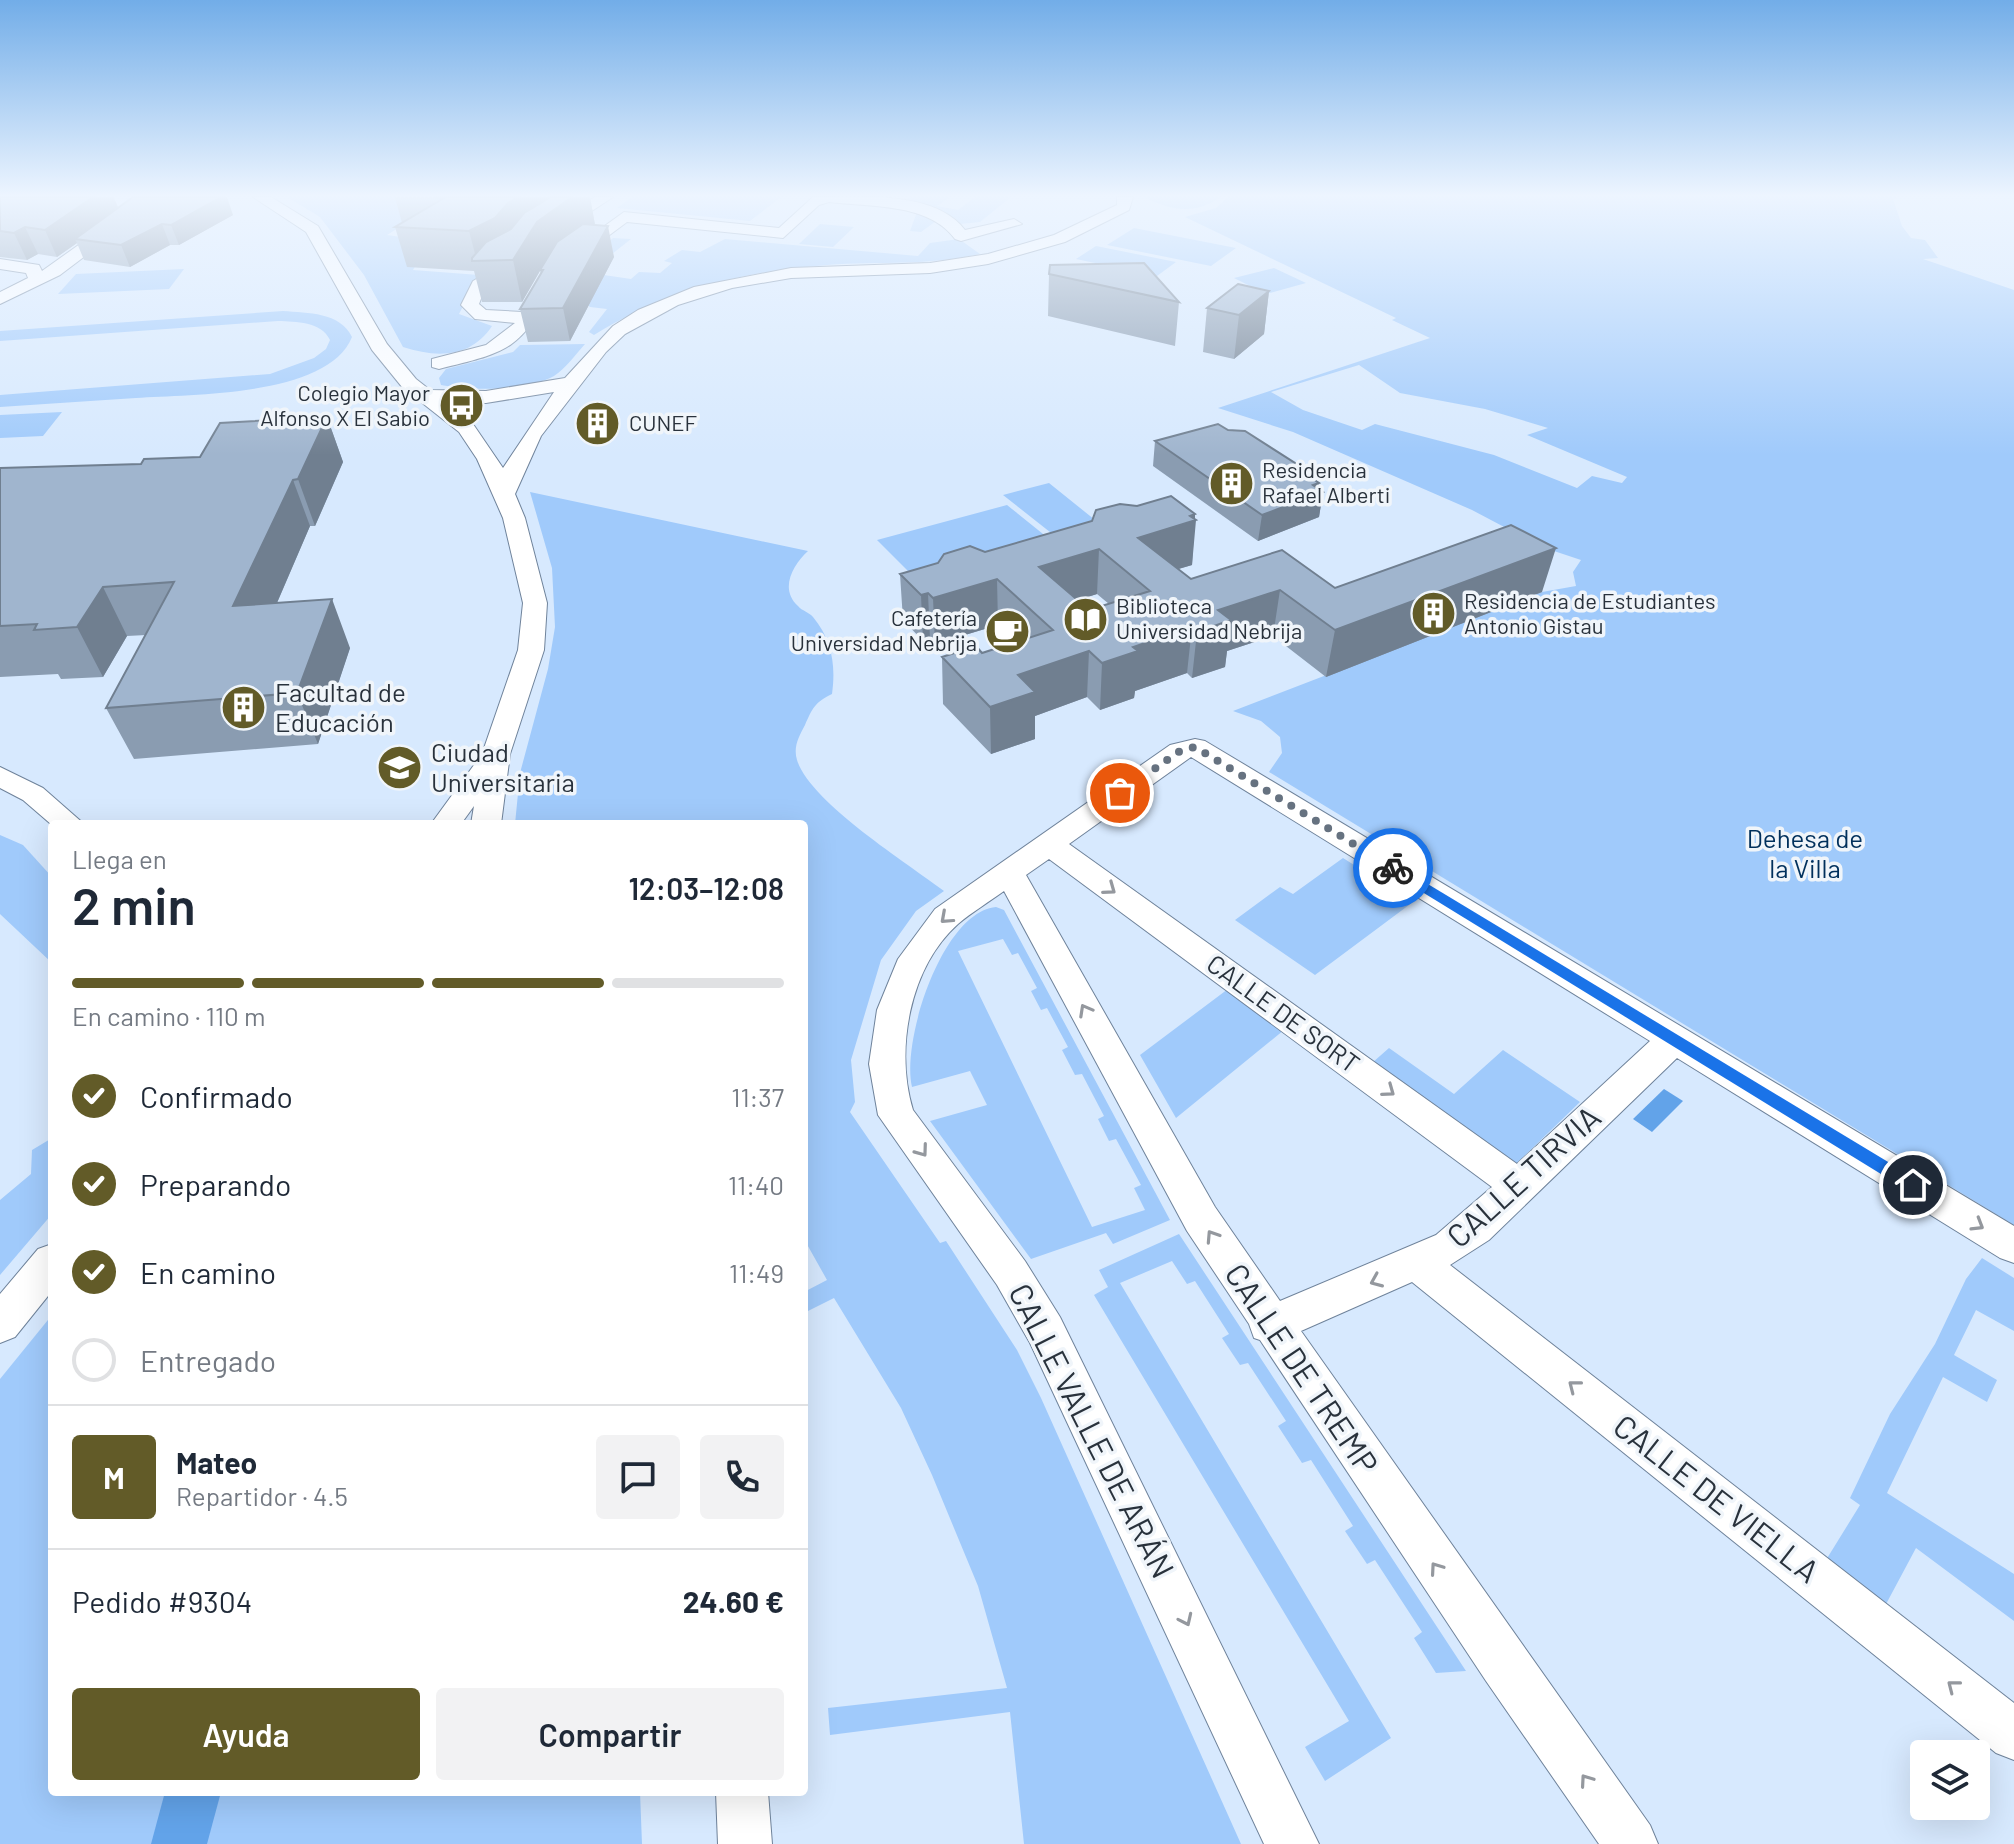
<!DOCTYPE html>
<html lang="es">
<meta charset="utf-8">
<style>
body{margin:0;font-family:Barlow,sans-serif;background:#f2f2f3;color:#1f2937;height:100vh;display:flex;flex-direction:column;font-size:30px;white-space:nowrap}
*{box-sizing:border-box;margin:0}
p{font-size:26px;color:#747a83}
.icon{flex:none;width:44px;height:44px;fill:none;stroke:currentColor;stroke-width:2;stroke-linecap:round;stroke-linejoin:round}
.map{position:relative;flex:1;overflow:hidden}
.drawer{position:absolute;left:48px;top:820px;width:760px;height:976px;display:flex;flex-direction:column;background:#fff;border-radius:8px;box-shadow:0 8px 32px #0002}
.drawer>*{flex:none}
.buttons{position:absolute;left:1910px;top:1740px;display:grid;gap:16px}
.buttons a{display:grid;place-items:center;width:80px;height:80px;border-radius:8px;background:#fff;box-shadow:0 8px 32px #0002;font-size:40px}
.pin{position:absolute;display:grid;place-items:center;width:68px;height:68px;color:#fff;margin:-34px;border:4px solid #fff;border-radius:50%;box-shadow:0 2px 8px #0007}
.courier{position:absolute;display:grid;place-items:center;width:80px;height:80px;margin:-40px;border:6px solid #1a73e8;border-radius:50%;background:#fff;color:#222;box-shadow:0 2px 10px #0007}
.overview em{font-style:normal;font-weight:600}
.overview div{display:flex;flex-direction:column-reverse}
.overview{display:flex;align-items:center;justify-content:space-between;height:136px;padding:0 24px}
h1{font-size:52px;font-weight:600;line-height:60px}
.bar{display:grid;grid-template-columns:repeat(4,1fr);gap:12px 8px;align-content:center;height:96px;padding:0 24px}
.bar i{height:10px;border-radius:6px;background:#e0e1e3}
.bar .current{background:#625b28}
.bar p{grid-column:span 4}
.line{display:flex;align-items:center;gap:20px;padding:0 24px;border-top:2px solid #e0e1e3}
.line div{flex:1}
.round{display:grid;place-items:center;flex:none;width:84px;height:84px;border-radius:8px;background:#f2f2f3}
ol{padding:0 24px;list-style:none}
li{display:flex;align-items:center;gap:24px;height:88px}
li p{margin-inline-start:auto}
li .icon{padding:8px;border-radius:50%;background:#625b28;color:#fff;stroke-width:4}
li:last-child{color:#747a83}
li i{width:44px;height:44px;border:4px solid #e0e1e3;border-radius:50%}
.action{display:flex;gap:16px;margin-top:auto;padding:16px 24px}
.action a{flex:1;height:92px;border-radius:8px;background:#625b28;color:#fff;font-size:32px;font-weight:600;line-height:92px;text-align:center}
.action a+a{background:#f2f2f3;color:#1f2937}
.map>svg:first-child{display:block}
.green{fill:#a0cafb;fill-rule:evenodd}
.water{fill:#62a3e9}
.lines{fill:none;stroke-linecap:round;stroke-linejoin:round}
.canal{fill:#62a3e9;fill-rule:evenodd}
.street-casing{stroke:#6f839b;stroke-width:2}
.street{fill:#fff;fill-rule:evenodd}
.wall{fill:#8a9cb1;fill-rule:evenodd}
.shaded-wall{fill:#707f90}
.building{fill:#a0b5ce;stroke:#707f90;stroke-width:2;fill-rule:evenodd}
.oneway{stroke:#94989e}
.route{fill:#1a73e8}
.done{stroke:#667280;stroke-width:8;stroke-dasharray:0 14.4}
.labels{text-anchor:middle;stroke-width:7;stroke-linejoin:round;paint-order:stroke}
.far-poi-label{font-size:22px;fill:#29323c;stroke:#f0f5fa;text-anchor:start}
.poi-label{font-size:26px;fill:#29323c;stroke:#f0f5fa;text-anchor:start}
.park-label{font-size:26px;fill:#00305c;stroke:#f0f5fa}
.street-label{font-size:26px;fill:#29323c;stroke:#f0f5fa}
.near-street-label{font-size:32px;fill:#29323c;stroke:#f0f5fa}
</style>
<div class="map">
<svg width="2014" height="1844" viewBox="0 0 2014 1844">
<rect width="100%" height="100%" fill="#d7e9fe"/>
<!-- green -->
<path class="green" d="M287,197H428V209L387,235L429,241L413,270L479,275L459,314L492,326C471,358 437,358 403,347L364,275L320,217Z
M632,197H781L750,221L617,208Z
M911,197H950L937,206L958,210L975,197H1011L980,222L960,224L955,218L943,216L921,232L910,231L917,212L906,203Z
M1144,197H1221C1194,215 1172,211 1144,197Z
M1228,197H1898L1893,199L1902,226L1911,238L1925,240L1938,258L1923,259L2014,290V1225L1269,772L1282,753L1280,737L1261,721L1233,711L1542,592L1576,586L1573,572L1581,560L1542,547L1472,510L1293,432L1218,408L1430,338L1392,320L1396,318L1185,217L1216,208ZM1359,365L1400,393L1485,409L1548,428L1527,435L1627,477L1622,483L1592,476L1577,488L1494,455L1375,424L1362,430L1303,410L1271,392Z
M820,224L854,227L833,247L799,244Z
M1134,228L1236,248L1211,266L1107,245Z
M613,238L631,239L612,254L597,274L631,279L639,272L660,273L672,263L664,261L682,250L700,252L725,239L918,256L930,243L959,239L980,254C927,266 881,261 827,265C744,271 665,291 594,335L589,332L607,309L590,307L562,281Z
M1096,246L1176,262L1157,276L1076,259Z
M1274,268L1306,283L1266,294L1234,278Z
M184,269L169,289L58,294L76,274Z
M283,311C308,313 340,312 352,337C328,397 191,394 136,398C90,401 45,404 0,407V395L270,374L314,358L326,349L330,340C321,321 296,322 278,321L0,341V331Z
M585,344C576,354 565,369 554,376C528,391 470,391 441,385L439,378L446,369L513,352L520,345Z
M62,412L43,436L0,438V415Z
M1049,483L1100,524L1055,536L1003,495Z
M530,492L808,551C793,565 779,589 798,606C802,611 809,612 813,617C832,640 836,665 832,694C815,702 812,709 805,725C799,736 793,747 797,760C810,802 907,863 944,891L916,911L881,960L851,1060L855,1102L850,1112L940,1243L946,1241L1017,1350L1041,1398L1241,1844H1024L1010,1712L830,1735L828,1708L1007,1688L978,1586L932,1475L901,1408L834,1298L804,1313V1292L827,1280L804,1239V824H515L520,773L548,669L555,627L552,568Z
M1007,505L1048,538L914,577L877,540Z
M0,835L23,845L52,877V963L0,914Z
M1343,858L1413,902L1315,975L1235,920L1280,887L1293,894Z
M996,907L1004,910L1170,1220L1113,1244L1106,1233L1031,1259L930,1121L987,1105L970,1071L912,1087C901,1042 942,912 996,907ZM1003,939L1012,955L1018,953L1037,988L1031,991L1041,1010L1047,1008L1068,1047L1062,1050L1075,1075L1082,1074L1104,1116L1098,1119L1109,1141L1116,1139L1141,1185L1134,1188L1145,1210L1092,1227L958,951Z
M1228,989L1284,1030L1176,1118L1140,1055Z
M1389,1048L1454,1094L1503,1050L1580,1102L1516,1164L1372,1063Z
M52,1138V1214L0,1275V1200L31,1174L32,1150Z
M1179,1234L1466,1671L1436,1673L1414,1638L1422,1632L1375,1560L1367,1564L1345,1531L1353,1526L1311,1460L1302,1463L1278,1426L1286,1421L1248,1363L1240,1365L1222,1338L1229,1334L1195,1281L1187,1284L1172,1261L1120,1283L1391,1738L1325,1781L1305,1747L1349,1721L1094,1295L1108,1287L1099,1270Z
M1982,1258L2014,1278V1331L1976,1310L1954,1355L1997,1380L1987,1402L1943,1377L1887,1493L2014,1574V1621L1916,1548L1885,1606L1826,1560L1860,1505L1850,1498L1890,1414L1935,1344L1966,1279Z
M52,1315V1792H640L642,1844H0V1379Z"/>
<!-- water -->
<path class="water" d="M1664,1089L1683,1101L1652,1132L1633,1119Z"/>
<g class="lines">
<!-- canal -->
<path class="canal" d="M165,1792H221L207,1844H151Z"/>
<defs>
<path id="street" d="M146,197H163L60,275L0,304V292L28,278L26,273L0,269V259L39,265L42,271Z
M253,197H271L318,226L387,344L416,379L430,390L486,391L565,378L613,326L638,310L694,287L791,268L930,263L988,254L1054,235L1117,205V197H1133L1129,210L1065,242L988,264L930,273L791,278L732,288L678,305L625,334L606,352L541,436L515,494L525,518L547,603L544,650L510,754L501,824H471L474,806L461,824H431L482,754L518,650L523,603L503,518L477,459L459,432L402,387L372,350L306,232ZM554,392L503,468L473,424L446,402L486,403Z
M595,197H613L560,232H548V226Z
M813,197C858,197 935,190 965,230L1014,219L1022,224L961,241L955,239C929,203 871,207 829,202L819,205L783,238L627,222L580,257L566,254L624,212L779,228Z
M512,258L518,259V267L485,288L479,304L486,310L522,312L538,284H550L553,288C519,352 506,352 439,369L432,367V359L486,345L515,323L475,319L461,305L473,281Z
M1195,739L1205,741L2014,1226V1263L2000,1258L1677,1058L1489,1240L1450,1265L2014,1703V1760L1996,1753L1412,1282L1301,1331L1650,1825L1658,1844H1599L1486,1681L1260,1340L1254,1338L1249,1324L1187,1231L1004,891C989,902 972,912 958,924C909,968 895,1050 913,1110L1025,1261L1060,1317L1319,1844H1264L1030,1343L997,1285L878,1115L869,1064L877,1010L898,959L935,909L1170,745ZM1191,757L1650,1041L1517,1164L1069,844ZM1049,859L1492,1187L1436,1235L1280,1301L1215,1207L1026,875Z
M0,767L43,788L84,824L52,825L23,800L0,788Z
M52,1244V1291L15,1337L0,1343V1294L38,1249Z
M716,1792H768L772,1844H718Z"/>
</defs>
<!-- street casing -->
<use href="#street" class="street-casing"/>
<!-- street -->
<use href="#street" class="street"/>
</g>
<!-- wall -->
<path class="wall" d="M0,197L114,198L118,208L233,215L179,245H170L130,267L84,260L77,243L57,257L38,254L27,260L0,257Z
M395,197H590L595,225L614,257L570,341L528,342L520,309L541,274L540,271L522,302H482L474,271L407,267L395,227L402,223Z
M1049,274L1179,302L1175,346L1048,316Z
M1269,291L1264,334L1234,359L1203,352L1207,308Z
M327,417L343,462L315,526H310L277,603L350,648L318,744L134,759L106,708L146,635L127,636L103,677L61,679L58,674L0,677V468L141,464L200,457Z
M1155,441L1316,481L1319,483L1318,488L1323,492L1319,517L1258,541L1153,466Z
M1195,514L1192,565L1178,569L1191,579L1335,588L1542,592L1326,677L1273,636L1227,651L1225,667L1192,678L1187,673L1135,691L1134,698L1100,710L1087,697L1035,716V739L991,754L943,704L942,657L982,653L1016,642L998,625L935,644L930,639L923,641L903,620L900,574L985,552ZM1097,594L1109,604L1089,610L1078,600Z"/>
<!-- shaded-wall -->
<path class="shaded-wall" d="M86,197H116L114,198L120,212L75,239L77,243L57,257L45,230Z
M221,197H227L233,215L179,245L171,225Z
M518,197H590L595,225L545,262L522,302L513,260L477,261L469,231Z
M162,224L170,245L130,267L121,245Z
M608,226L614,257L570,341L563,308Z
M25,227L38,254L27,260L14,233Z
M1269,291L1264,334L1234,359L1239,315Z
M327,417L343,462L315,526L298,479Z
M1317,477L1316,484L1319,483L1317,494L1323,492L1319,517L1258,541L1262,515L1312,478Z
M293,480L310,526L254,656L233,606Z
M1195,514V521L1196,520L1192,565L1138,581V538Z
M1556,548L1542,592L1326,677L1335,630Z
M1099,549L1097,594L1039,612V567Z
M997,579L998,625L935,644L933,598Z
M103,587L127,636L103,677L77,627Z
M1280,590L1273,636L1227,651L1225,667L1192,678L1197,632L1218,610Z
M928,593L930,639L923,641L921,595Z
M332,599L350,648L318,744L297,693Z
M1192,627L1187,673L1135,691L1134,698L1100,710L1102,663L1133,647Z
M1089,651L1087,697L1035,716V739L991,754L990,707L1018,675Z"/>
<!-- building -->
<path class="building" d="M0,197H93L45,230L25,227L14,233L0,231Z
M133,197H221L171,225L162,224L121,245L75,239Z
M435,197H518L508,203L495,218L469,231L395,227L444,198Z
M551,197H572L537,222L513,260L472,261V258L486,242L511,229L524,213Z
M583,224L608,226L563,308L520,309L543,270H540L557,242Z
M1144,263L1179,302L1049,274L1050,265Z
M1238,284L1269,291L1239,315L1207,308Z
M327,417L298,479L293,480L233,606L332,599L297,693L106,708L174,582L103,587L77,627L34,630L37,624L0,626V468L141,464L144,459L200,457L220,423Z
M1218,424L1228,430L1245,431L1317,477L1312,478L1319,483L1313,485L1323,492L1262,515L1155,441Z
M1171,496L1195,514L1190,516L1196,520L1138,538L1191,579L1282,550L1335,588L1511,525L1556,548L1335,630L1280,590L1218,610L1231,620L1197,632L1192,627L1133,647L1138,651L1102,663L1089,651L1018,675L1035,692L990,707L942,657L976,646L982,653L1053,630L997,579L933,598L928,593L921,595L900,574L938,563L944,554L970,546L985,552L1092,521L1096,510L1120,504L1137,506ZM1099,549L1150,591L1089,610L1039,567Z"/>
<!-- one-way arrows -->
<defs><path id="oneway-chevron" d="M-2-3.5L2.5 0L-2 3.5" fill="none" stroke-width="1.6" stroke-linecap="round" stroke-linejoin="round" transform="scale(2)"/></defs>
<g class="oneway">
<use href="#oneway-chevron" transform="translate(1110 889) rotate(36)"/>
<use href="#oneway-chevron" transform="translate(946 918) rotate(138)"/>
<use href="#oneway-chevron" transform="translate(1085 1010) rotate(-119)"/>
<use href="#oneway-chevron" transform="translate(1389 1091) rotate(36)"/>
<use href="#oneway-chevron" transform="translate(922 1151) rotate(54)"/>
<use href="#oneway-chevron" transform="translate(1978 1225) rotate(31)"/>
<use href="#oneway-chevron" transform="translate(1212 1236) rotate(-123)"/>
<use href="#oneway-chevron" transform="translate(1376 1281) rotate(157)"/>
<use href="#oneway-chevron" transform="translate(1574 1386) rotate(-142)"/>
<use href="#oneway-chevron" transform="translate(1436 1568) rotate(-125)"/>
<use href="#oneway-chevron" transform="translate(1186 1620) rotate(65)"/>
<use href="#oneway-chevron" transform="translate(1953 1686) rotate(-142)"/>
<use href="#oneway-chevron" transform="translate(1586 1780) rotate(-125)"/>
</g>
<!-- sky -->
<linearGradient id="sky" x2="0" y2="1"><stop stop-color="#72ade8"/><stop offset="0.43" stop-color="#edf5ff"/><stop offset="1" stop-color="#edf5ff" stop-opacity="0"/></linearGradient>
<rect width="2014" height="455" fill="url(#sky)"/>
<!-- route -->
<path class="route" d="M1393,863L1918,1180V1190H1907L1388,871L1386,868Z"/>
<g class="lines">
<!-- done -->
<path class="done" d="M1120,793L1180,751L1195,747L1393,868"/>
</g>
<!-- icons -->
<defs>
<symbol id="bus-disc" viewBox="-11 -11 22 22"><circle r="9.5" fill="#625b28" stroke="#f0f5fa"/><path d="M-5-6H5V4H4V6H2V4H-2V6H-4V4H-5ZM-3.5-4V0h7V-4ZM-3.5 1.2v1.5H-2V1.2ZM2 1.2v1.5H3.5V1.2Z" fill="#fff"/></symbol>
<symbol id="building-disc" viewBox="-11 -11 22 22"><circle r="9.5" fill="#625b28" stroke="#f0f5fa"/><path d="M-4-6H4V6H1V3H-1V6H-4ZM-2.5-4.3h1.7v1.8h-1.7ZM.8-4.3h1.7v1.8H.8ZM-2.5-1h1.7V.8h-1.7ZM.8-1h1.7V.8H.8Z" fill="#fff"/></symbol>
<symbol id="library-disc" viewBox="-11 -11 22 22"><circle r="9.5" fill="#625b28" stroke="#f0f5fa"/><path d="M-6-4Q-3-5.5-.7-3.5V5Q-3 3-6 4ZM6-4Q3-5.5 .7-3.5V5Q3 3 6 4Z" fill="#fff"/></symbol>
<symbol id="cafe-disc" viewBox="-11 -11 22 22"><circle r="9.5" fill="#625b28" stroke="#f0f5fa"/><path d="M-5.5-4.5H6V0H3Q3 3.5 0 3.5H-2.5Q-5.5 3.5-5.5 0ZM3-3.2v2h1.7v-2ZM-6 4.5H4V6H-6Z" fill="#fff"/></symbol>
<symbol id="university-disc" viewBox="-11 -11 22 22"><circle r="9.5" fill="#625b28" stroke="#f0f5fa"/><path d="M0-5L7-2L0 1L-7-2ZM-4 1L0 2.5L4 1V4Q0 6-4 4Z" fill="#fff"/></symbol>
</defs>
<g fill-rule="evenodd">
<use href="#bus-disc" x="436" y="380" width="51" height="51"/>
<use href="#building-disc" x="572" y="398" width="51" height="51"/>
<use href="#building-disc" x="1206" y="458" width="51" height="51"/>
<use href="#building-disc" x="1408" y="588" width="51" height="51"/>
<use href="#library-disc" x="1060" y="594" width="51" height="51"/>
<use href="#cafe-disc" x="982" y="606" width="51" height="51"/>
<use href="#building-disc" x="218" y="682" width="51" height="51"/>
<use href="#university-disc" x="374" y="742" width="51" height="51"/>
</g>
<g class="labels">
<!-- far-poi labels -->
<g class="far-poi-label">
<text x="430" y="401" text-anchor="end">Colegio Mayor<tspan x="430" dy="25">Alfonso X El Sabio</tspan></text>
<text x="629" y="431">CUNEF</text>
<text x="1262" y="478">Residencia<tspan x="1262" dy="25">Rafael Alberti</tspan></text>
<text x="1464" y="609">Residencia de Estudiantes<tspan x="1464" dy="25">Antonio Gistau</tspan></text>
<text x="1116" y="614">Biblioteca<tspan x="1116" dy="25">Universidad Nebrija</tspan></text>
<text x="977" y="626" text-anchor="end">Cafetería<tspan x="977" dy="25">Universidad Nebrija</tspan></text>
</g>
<!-- poi labels -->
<g class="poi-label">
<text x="275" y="702">Facultad de<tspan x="275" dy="30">Educación</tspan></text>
<text x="431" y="762">Ciudad<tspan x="431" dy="30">Universitaria</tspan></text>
</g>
<!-- park labels -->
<g class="park-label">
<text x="1805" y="848">Dehesa de<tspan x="1805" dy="30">la Villa</tspan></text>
</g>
<!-- street labels -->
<g class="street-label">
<text transform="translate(1283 1014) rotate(36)" y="9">CALLE DE SORT</text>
</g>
<!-- near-street labels -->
<g class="near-street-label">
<text transform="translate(1524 1177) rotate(-42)" y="11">CALLE TIRVIA</text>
<text transform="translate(1301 1369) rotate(56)" y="11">CALLE DE TREMP</text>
<text transform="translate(1091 1431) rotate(63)" y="11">CALLE VALLE DE ARÁN</text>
<text transform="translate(1716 1499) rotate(38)" y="11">CALLE DE VIELLA</text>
</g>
</g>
</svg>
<div class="buttons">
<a><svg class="icon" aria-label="layers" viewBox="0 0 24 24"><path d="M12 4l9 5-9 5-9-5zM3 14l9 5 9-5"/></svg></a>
</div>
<div class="pin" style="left:1120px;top:793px;background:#ea580c"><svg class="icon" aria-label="bag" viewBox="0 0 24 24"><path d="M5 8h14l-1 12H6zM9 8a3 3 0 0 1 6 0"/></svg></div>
<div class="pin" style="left:1913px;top:1185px;background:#1f2937"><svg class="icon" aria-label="home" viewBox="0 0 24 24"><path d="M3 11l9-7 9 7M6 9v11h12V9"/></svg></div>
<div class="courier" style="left:1393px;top:868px"><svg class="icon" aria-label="bike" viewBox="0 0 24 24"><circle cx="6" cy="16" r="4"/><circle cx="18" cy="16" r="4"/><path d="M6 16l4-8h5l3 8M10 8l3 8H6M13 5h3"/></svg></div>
<section class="drawer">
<div class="overview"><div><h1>2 min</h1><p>Llega en</p></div><em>12:03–12:08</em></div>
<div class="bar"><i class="current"></i><i class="current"></i><i class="current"></i><i></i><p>En camino · 110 m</p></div>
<ol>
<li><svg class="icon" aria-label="check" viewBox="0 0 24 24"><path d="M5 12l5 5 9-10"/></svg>Confirmado<p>11:37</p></li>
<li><svg class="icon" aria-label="check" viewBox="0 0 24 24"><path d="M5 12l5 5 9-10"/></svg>Preparando<p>11:40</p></li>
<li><svg class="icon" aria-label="check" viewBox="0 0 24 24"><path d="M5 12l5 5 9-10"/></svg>En camino<p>11:49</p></li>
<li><i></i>Entregado</li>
</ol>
<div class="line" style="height:144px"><b class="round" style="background:#625b28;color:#fff">M</b><div><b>Mateo</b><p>Repartidor · 4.5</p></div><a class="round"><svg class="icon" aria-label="chat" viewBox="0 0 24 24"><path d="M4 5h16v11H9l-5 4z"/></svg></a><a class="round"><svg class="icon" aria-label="phone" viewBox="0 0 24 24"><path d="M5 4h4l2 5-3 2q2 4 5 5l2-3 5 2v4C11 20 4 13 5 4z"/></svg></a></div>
<div class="line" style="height:104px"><div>Pedido #9304</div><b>24.60 €</b></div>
<div class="action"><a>Ayuda</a><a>Compartir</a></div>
</section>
</div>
